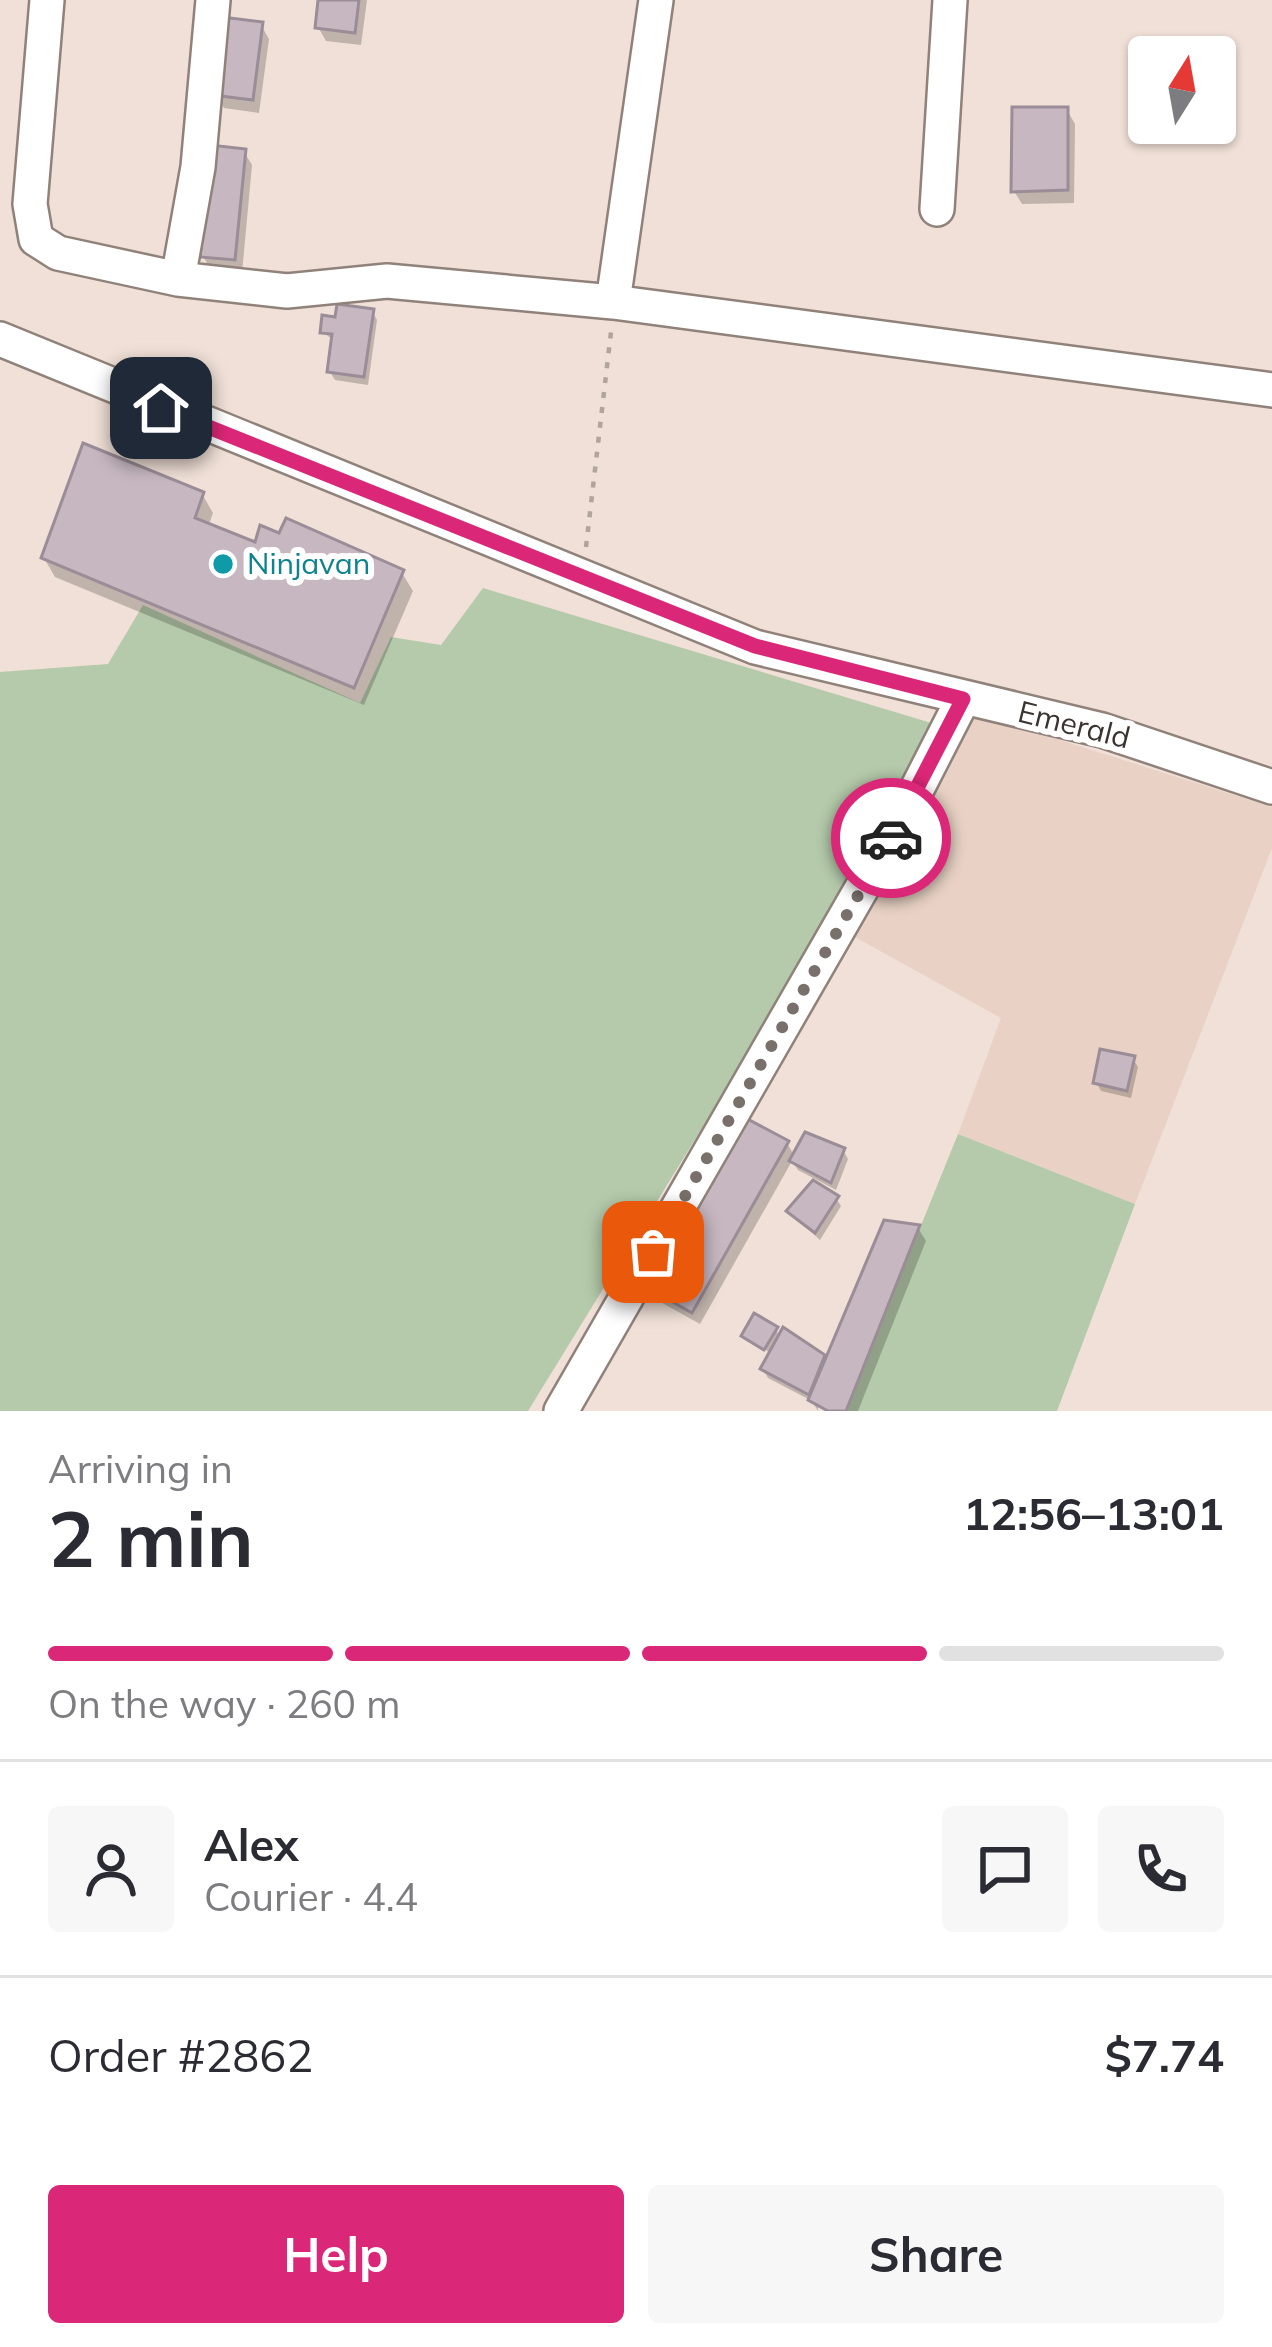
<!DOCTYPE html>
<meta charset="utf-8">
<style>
body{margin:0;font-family:Mulish,sans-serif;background:#f7f7f7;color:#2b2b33;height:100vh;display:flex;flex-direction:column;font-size:45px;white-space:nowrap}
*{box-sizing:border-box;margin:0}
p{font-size:39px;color:#7c7c81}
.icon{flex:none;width:66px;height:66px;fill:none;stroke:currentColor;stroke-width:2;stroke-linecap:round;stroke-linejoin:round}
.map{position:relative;height:1411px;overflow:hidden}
.details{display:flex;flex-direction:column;background:#fff;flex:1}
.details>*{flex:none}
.needle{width:78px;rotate:11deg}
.buttons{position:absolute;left:1128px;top:36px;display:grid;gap:24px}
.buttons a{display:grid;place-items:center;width:108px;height:108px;border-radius:12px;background:#fff;box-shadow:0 3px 9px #0004;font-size:60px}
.pin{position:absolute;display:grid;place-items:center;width:102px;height:102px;color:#fff;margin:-51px;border-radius:24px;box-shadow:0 6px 18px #0006}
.courier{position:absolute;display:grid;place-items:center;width:120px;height:120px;margin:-60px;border:9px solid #db2777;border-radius:50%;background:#fff;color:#222;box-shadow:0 3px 15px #0007}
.overview em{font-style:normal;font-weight:700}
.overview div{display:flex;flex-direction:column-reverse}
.overview{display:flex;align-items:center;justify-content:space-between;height:204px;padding:0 48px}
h1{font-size:78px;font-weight:700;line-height:90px}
.bar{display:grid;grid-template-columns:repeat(4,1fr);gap:18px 12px;align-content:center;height:144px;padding:0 48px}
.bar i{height:15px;border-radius:9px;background:#e1e1e2}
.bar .on{background:#db2777}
.bar p{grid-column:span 4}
.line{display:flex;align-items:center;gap:30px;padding:0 48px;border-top:3px solid #e1e1e2}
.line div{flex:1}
.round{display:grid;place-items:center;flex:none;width:126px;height:126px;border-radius:12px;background:#f7f7f7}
.cta{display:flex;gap:24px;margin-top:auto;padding:24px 48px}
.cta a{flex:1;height:138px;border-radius:12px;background:#db2777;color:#fff;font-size:48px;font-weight:700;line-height:138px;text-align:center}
.cta a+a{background:#f7f7f7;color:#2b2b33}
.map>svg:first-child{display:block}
.built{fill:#e9d2c5}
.green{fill:#b5caab}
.shadow{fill:#0003}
.building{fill:#c6b7c1;stroke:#9b8d97;stroke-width:3}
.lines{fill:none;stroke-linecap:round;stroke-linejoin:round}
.minor-casing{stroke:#90827a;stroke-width:38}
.path{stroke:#b1a49d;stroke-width:4.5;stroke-dasharray:6 9;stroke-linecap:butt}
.minor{stroke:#fff;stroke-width:33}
.done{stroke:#7a706b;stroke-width:12;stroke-dasharray:0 21.6}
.route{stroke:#db2777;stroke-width:15}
.culture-dot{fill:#0f9aa8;stroke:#fff;stroke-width:4.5}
.labels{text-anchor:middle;stroke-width:12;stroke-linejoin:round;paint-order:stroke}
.culture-label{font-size:30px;fill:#0d838f;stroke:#fff;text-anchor:start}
.street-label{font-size:30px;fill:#3a3431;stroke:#fff}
</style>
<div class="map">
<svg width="1272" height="1411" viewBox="0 0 1272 1411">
<rect width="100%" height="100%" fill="#f0e0d7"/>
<!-- built -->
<path class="built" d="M981,715L1272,807V848L1135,1204L958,1134L1001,1018L846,932L969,718Z"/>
<!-- green -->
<path class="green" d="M483,588L948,728L528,1411H0V672L108,664L143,605L360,703L391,637L441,645Z
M958,1134L1135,1204L1057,1411H846Z"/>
<!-- shadow -->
<path class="shadow" d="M321,0H367L361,45L326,41L318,27Z
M261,25L269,39L259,113L224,108L216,95Z
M1067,110L1075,124L1074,203L1022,204L1014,191Z
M244,152L252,165L242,273L211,270L203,256Z
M372,311L377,320L368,385L335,380L330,372L334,341L323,332L338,320Z
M202,494L213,513L208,527L257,546L402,573L413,591L364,705L55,577L44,558Z
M1133,1059L1138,1067L1131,1098L1101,1091L1096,1082Z
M787,1143L795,1157L843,1150L848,1159L836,1190L798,1170L792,1161L700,1324L655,1299L647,1285Z
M836,1198L841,1206L820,1240L789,1212Z
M918,1228L926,1241L858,1411H834L818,1402V1411L812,1401L768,1378L763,1369L772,1354L744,1336L776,1329L780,1338L827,1364Z"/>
<!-- building -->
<path class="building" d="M318,0H359L355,33L315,28Z
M222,17L263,22L253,100L212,95Z
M1012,107H1068V190L1011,192Z
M210,145L246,149L235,260L200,257Z
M337,304L374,309L364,377L327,372L332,334L320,333L322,315L335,317Z
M83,443L204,492L195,518L255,542L260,525L279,533L286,518L404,570L354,688L41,558Z
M1100,1049L1135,1056L1127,1091L1093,1083Z
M740,1115L789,1141L692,1313L643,1285Z
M805,1132L845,1148L831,1183L789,1161Z
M813,1180L839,1196L815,1233L786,1211Z
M884,1220L920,1225L846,1411H828L808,1400Z
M754,1313L778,1327L764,1350L741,1336Z
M783,1327L825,1355L809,1395L760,1369Z"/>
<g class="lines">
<defs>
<path id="minor" d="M47,0L30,204L36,239L58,253L178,279L287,291L387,281L613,302L1272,390
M937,209L950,0
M178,279L198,167L213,0
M613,302L656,0
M0,339L755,647L1102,730L1272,787
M561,1411L901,820L963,699"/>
</defs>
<!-- minor casing -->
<use href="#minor" class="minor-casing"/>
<!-- path -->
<path class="path" d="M586,547L611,332"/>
<!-- minor -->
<use href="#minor" class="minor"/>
</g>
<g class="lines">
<!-- done -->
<path class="done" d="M653,1252L891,838"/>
<!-- route -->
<path class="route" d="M161,408L755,646L963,699L891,838"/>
</g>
<!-- markers -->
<circle class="culture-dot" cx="223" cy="564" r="12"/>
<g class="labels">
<!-- culture labels -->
<g class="culture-label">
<text x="247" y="574">Ninjavan</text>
</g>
<!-- street labels -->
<g class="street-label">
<text transform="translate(1074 725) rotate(14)" y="10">Emerald</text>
</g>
</g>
</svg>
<div class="buttons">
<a><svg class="needle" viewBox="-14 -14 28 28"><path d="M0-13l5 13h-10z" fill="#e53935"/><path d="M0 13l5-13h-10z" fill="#7c7c81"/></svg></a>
</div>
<div class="pin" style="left:653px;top:1252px;background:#ea580c"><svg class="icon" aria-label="bag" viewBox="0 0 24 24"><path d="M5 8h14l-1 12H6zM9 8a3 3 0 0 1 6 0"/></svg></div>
<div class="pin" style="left:161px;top:408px;background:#1f2937"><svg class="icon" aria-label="home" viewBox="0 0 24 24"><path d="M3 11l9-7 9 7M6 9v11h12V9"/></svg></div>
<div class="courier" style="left:891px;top:838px"><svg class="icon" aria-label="car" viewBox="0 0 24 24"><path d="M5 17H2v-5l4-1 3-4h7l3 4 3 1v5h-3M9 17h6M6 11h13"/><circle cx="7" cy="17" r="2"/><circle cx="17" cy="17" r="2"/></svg></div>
</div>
<section class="details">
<div class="overview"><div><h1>2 min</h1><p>Arriving in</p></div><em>12:56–13:01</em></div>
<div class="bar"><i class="on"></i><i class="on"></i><i class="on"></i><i></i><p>On the way · 260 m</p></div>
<div class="line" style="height:216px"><a class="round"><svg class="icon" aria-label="person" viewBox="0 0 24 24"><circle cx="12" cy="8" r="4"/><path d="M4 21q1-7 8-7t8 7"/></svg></a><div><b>Alex</b><p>Courier · 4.4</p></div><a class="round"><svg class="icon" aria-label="chat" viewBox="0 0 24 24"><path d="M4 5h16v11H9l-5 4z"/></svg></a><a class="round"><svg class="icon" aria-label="phone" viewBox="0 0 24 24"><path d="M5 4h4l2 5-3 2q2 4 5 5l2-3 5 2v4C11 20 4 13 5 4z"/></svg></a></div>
<div class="line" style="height:156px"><div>Order #2862</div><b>$7.74</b></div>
<div class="cta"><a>Help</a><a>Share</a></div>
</section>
